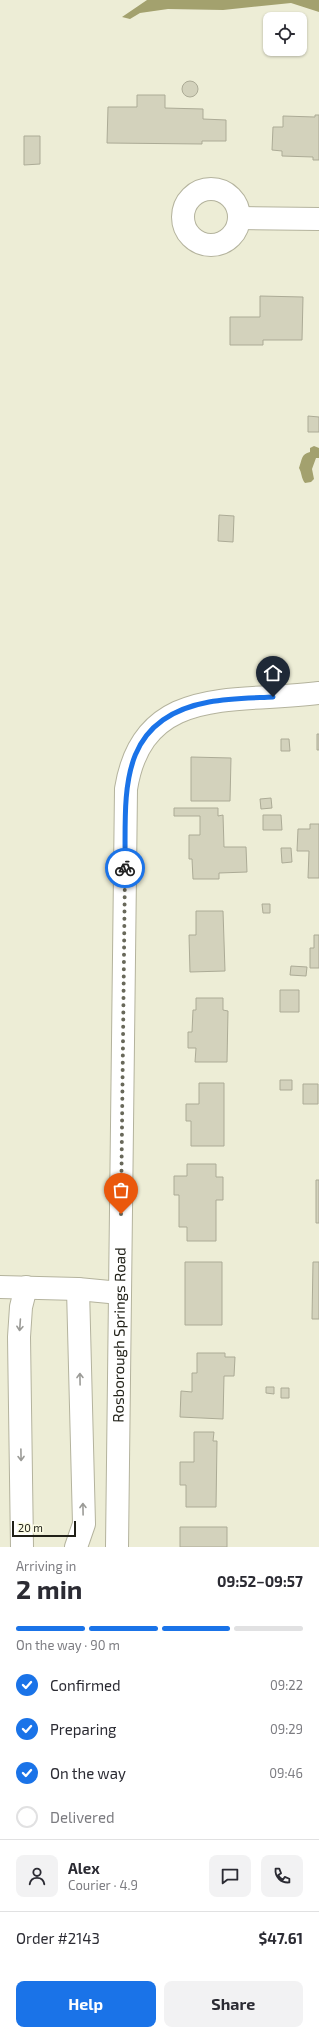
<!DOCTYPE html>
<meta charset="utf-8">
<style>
body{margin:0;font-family:"Exo 2",sans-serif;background:#f2f2f3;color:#2b2b33;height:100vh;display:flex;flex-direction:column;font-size:15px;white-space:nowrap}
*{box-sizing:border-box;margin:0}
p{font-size:13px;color:#7c7c81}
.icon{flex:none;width:22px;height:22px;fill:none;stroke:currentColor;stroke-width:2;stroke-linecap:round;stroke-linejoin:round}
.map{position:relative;height:1547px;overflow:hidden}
.details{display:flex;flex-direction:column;background:#fff;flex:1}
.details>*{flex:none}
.tools{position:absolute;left:263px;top:12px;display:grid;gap:8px}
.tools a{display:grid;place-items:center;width:44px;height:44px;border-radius:8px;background:#fff;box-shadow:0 1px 3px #0004;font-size:20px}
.scale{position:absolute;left:12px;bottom:10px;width:64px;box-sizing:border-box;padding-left:4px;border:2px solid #202017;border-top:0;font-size:11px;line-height:14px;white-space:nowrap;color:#202017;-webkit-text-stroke:3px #fafae3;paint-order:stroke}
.pin{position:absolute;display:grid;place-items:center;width:34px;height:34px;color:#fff;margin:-41px -17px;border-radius:50% 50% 50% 0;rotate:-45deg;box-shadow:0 0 4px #0007}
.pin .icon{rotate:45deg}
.courier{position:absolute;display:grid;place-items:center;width:40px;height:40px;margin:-20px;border:3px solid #1a73e8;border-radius:50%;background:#fff;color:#222;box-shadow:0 1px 5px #0007}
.summary em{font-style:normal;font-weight:700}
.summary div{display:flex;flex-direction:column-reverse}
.summary{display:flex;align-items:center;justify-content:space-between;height:68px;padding:0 16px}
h1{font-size:26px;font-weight:700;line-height:30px}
.bar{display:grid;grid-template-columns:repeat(4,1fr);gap:6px 4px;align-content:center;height:48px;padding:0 16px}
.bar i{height:5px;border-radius:3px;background:#e1e1e2}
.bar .selected{background:#1a73e8}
.bar p{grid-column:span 4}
.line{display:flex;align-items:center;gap:10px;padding:0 16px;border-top:1px solid #e1e1e2}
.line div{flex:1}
.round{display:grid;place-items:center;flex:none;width:42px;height:42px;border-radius:8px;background:#f2f2f3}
ol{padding:0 16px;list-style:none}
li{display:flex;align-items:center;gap:12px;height:44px}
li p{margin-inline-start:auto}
li .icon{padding:4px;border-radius:50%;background:#1a73e8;color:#fff;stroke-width:4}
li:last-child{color:#7c7c81}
li i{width:22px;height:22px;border:2px solid #e1e1e2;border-radius:50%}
.primary-button{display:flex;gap:8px;margin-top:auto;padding:8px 16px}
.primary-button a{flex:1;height:46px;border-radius:8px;background:#1a73e8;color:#fff;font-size:16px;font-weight:700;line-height:46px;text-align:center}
.primary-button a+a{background:#f2f2f3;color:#2b2b33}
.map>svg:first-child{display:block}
.water{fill:#a3a16e}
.building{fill:#d3d2bc;stroke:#acab96}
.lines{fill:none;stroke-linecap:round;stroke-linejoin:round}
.minor-casing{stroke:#b4b39d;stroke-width:24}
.minor{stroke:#fff;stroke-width:22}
.oneway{stroke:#9b9b97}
.done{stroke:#68685a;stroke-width:4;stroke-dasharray:0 7.2}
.route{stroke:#1a73e8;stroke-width:5}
.labels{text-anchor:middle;stroke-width:3;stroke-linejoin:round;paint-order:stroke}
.street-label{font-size:15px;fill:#202017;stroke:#fafae3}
</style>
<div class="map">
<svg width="319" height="1547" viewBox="0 0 319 1547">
<rect width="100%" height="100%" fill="#ededd6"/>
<!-- water -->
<path class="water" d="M147,0H319V12L291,3L223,10L168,9L140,13L130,19L122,17Z
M314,446L319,448V458H316L312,469L314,479L311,482L305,483C301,478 302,473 299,468C302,460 301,454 310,452V448Z"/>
<!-- building -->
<path class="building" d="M182 89a8 8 0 1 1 16 0a8 8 0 1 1-16 0Z
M137,95H165V108L203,109V119L226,120V141H202V144L107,143L108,107H137Z
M315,115H319V160H313V157L282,156V151L272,150L273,127H283V116L315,117Z
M24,136H40V164L24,165Z
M260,296L303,297L302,340H263V345H230V317H260Z
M308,416L319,417V432H308Z
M219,515L234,516L233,542L218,541Z
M317,734H319V750H317Z
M281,739H289L290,751H281Z
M191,757L231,758L230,801H191Z
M271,798L272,808L261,809L260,799Z
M174,808H218V816L223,815L224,847H246L247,872L219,873V879H193L192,859H189V835H200V816H174Z
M263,815H281L282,830H263Z
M310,824H319V878H308L309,851H297L298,829H310Z
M281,848H291L292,862L282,863Z
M262,904H270V913H263Z
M196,911H223L225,971L190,972L189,935H196Z
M314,935H319V968H310V948H314Z
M291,966L307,967L306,976L290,975Z
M280,990H299V1012H280Z
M196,998H223V1010L228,1011L227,1062H195L196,1048H188V1032H192L193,1010H196Z
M280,1080H292V1090H280Z
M199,1083H224V1146H191V1121H186V1104H199Z
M303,1084H318V1104H303Z
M187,1164H216V1177H223V1200H216V1241H187V1227H179V1195H174V1176H187Z
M316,1180H319V1223H316Z
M185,1262H222V1325H185Z
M313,1262H319V1319H312Z
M197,1353H225V1357H235L234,1376H224L223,1419L180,1417L181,1391L192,1392V1373H197Z
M266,1387H274V1394L266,1393Z
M281,1388H289V1398H281Z
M194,1432H214L213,1441H217L216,1507H186V1485H180V1462H194Z
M180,1527H227V1547H180Z"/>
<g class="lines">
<defs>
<g id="minor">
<circle cx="211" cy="217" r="28"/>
<path d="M239,218L319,219"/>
<path d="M0,1287L78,1289L120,1293"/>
<path d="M22,1547L19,1337L21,1307L26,1287"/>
<path d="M76,1547L84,1524L78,1289"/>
<path id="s1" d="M117,1547L126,789C143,682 238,704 319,693"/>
</g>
</defs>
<!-- minor casing -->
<use href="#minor" class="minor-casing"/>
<!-- minor -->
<use href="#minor" class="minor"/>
</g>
<!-- one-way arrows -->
<defs><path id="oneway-shaft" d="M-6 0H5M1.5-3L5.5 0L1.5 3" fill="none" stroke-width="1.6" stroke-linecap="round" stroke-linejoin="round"/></defs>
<g class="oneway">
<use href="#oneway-shaft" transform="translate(20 1325) rotate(94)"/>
<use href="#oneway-shaft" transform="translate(80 1379) rotate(-91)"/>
<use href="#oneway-shaft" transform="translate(21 1455) rotate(89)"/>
<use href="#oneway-shaft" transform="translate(83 1509) rotate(-91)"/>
</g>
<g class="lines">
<!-- done -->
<path class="done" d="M121,1214L125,868"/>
<!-- route -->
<path class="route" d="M125,868C126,795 115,719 209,702C230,698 252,698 273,697"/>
</g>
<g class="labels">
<!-- street labels -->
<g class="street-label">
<text dy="5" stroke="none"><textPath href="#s1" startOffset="212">Rosborough Springs Road</textPath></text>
</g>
</g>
</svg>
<div class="tools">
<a><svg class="icon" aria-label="locate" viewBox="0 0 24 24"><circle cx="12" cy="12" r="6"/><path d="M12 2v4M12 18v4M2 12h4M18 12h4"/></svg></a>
</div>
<div class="scale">20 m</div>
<div class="pin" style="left:121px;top:1214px;background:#ea580c"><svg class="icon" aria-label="bag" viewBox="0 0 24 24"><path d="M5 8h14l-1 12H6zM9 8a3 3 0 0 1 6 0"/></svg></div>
<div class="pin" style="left:273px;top:697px;background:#1f2937"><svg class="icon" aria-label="home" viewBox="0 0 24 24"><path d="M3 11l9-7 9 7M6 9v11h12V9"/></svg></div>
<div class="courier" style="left:125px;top:868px"><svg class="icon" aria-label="bike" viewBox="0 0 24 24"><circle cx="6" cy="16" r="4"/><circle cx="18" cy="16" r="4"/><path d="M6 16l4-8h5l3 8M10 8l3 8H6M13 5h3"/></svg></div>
</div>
<section class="details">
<div class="summary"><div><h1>2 min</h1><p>Arriving in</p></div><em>09:52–09:57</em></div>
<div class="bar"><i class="selected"></i><i class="selected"></i><i class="selected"></i><i></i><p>On the way · 90 m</p></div>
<ol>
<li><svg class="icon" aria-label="check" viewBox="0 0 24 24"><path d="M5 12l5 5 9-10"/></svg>Confirmed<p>09:22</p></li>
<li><svg class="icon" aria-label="check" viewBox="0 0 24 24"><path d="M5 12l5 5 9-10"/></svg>Preparing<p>09:29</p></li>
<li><svg class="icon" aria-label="check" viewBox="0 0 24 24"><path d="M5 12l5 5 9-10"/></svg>On the way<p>09:46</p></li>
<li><i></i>Delivered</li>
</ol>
<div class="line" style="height:72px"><a class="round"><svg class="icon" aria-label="person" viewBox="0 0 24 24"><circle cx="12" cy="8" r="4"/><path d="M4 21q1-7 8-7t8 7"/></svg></a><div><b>Alex</b><p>Courier · 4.9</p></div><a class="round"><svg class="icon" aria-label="chat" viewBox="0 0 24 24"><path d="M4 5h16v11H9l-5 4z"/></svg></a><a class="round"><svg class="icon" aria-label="phone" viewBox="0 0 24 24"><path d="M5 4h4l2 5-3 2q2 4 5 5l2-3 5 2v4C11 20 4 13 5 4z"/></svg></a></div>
<div class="line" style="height:52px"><div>Order #2143</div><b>$47.61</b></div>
<div class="primary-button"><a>Help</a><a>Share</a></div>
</section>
